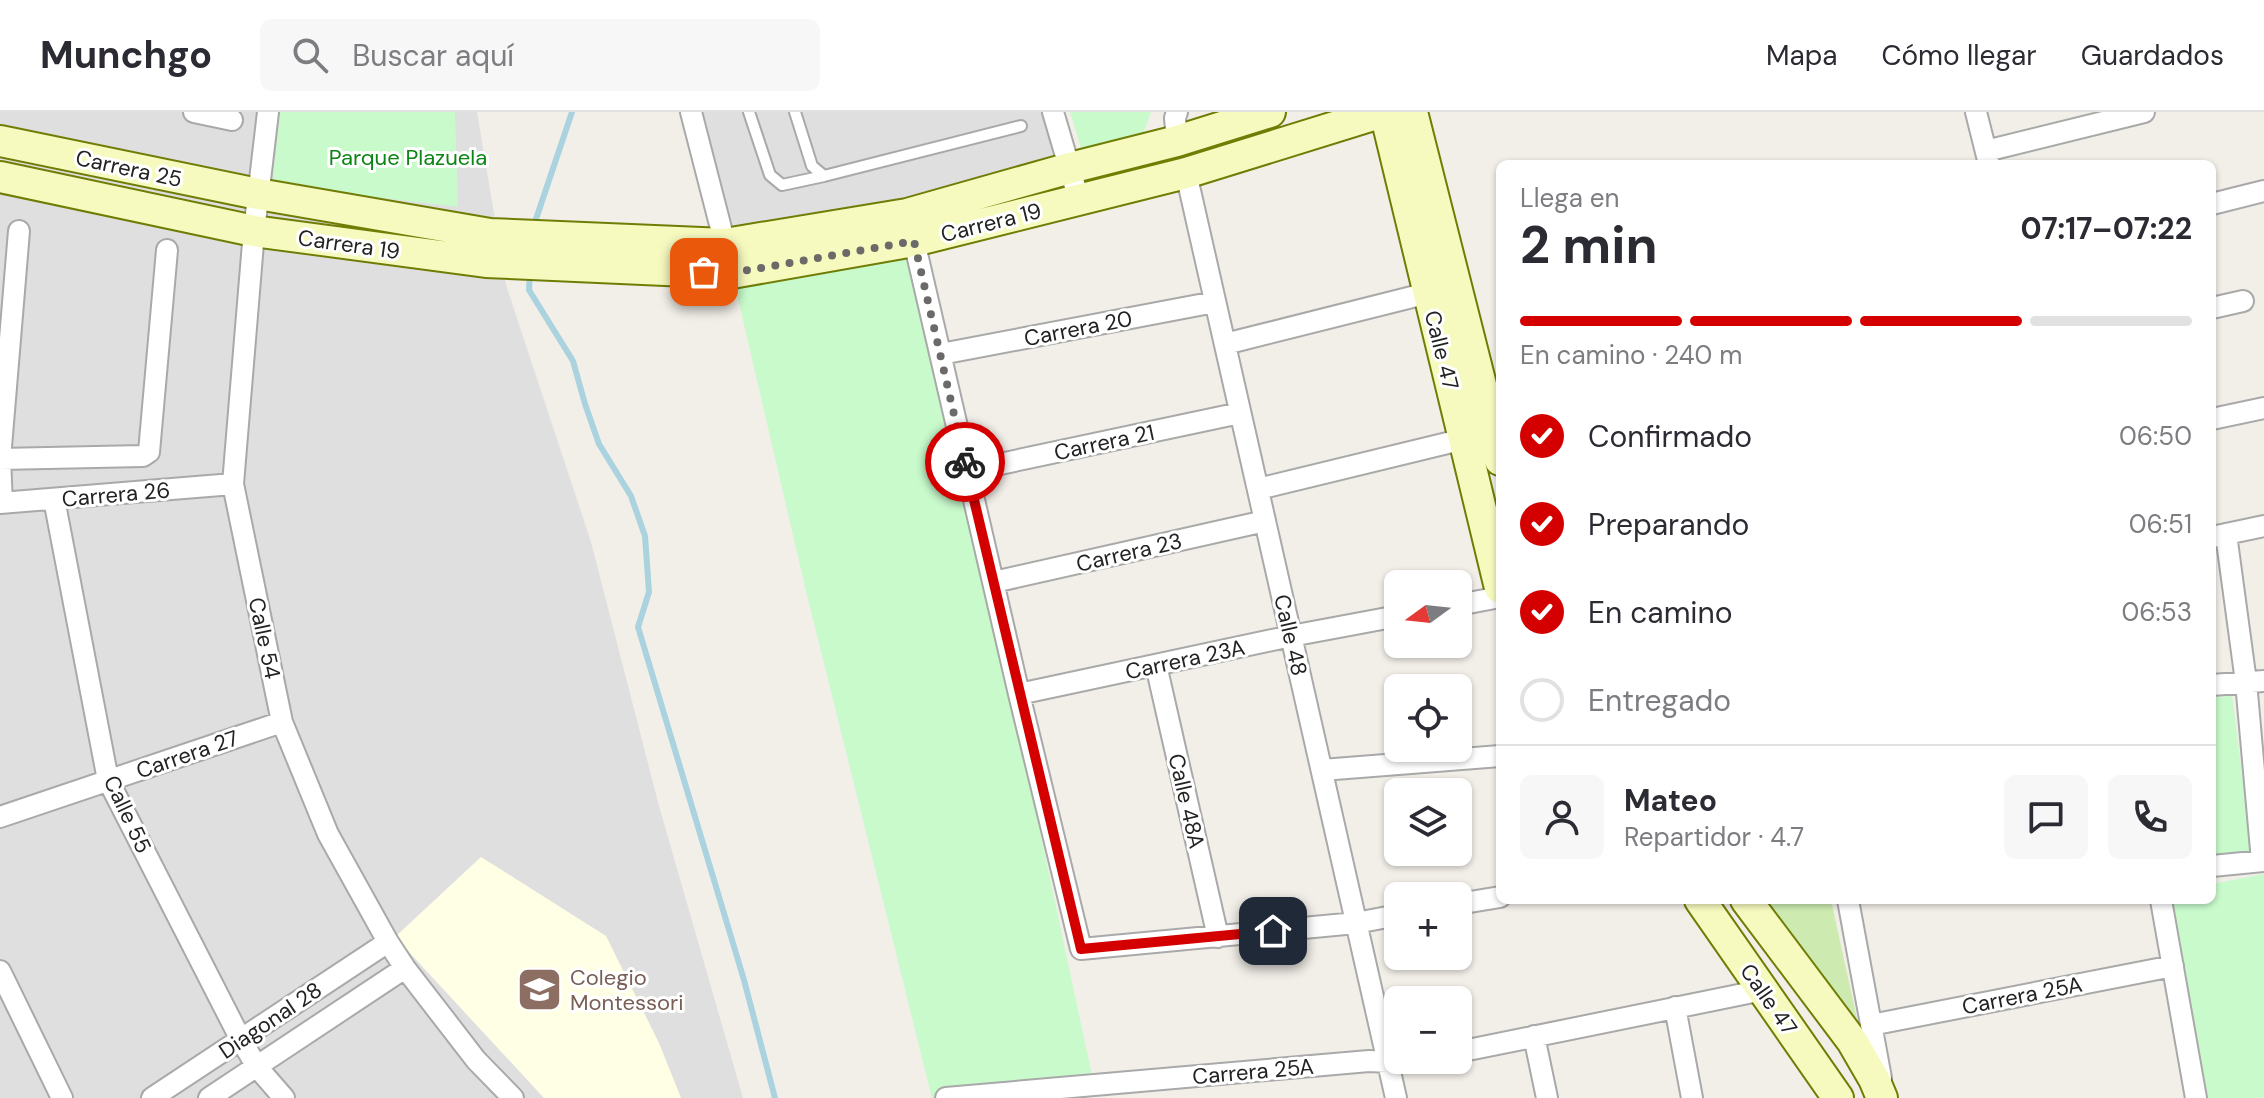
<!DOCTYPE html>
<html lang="es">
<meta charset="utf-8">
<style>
body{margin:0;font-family:"DM Sans",sans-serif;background:#f7f7f7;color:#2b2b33;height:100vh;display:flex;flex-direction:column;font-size:30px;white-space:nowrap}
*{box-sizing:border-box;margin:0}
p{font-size:26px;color:#7c7c81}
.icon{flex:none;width:44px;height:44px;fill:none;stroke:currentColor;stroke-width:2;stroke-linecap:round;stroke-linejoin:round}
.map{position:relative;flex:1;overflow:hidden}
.panel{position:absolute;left:1496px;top:48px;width:720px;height:744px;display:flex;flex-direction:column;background:#fff;border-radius:12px;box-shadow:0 2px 6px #0004}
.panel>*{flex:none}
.needle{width:52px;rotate:255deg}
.fabs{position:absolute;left:1384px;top:458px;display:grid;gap:16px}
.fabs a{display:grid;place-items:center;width:88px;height:88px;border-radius:12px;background:#fff;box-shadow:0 2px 6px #0004;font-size:40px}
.pin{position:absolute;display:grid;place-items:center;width:68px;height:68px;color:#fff;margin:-34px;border-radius:16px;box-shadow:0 4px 12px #0006}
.courier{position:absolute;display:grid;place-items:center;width:80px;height:80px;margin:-40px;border:6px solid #d40000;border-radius:50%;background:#fff;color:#222;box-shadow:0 2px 10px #0007}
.overview em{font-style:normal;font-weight:700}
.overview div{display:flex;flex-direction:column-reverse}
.overview{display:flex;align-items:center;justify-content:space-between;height:136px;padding:0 24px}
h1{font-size:52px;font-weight:700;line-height:60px}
.bar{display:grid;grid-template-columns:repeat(4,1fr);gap:12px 8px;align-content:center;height:96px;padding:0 24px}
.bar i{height:10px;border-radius:6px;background:#e1e1e2}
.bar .selected{background:#d40000}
.bar p{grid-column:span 4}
.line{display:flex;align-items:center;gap:20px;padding:0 24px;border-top:2px solid #e1e1e2}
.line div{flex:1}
.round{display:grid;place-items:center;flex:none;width:84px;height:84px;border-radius:12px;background:#f7f7f7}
ol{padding:0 24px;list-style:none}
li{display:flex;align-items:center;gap:24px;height:88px}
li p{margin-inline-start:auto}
li .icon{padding:8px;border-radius:50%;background:#d40000;color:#fff;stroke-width:4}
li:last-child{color:#7c7c81}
li i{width:44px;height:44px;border:4px solid #e1e1e2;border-radius:50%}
header{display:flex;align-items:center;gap:48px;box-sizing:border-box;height:112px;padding:0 40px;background:#fff;border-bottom:2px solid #e1e1e2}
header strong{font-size:38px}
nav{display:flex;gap:44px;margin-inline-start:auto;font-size:28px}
.search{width:560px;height:72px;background:#f7f7f7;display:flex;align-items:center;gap:20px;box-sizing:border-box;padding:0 28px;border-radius:12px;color:#7c7c81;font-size:30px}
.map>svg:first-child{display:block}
.residential{fill:#e0dfdf}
.education{fill:#ffffe5}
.grass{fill:#cdebb0}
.park{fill:#c8facc}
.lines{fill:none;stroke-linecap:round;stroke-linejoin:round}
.stream{stroke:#aad3df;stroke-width:6}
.lane-casing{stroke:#a9a9a9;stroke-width:14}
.street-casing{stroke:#a9a9a9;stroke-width:24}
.secondary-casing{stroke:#707d05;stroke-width:34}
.lane{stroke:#fff;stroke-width:10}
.street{stroke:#fff;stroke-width:20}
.secondary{stroke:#f7fabf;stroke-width:30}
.done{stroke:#6b6a68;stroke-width:8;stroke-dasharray:0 14.4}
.route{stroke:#d40000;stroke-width:10}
.labels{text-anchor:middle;stroke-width:6;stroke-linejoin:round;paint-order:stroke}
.park-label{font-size:22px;fill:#0c8416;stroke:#fff}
.street-label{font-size:22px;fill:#222;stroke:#fff}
.education-label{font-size:22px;fill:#785e54;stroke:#fff;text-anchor:start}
</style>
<header>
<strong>Munchgo</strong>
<div class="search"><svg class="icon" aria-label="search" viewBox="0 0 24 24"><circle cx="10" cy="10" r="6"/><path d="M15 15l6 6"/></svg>Buscar aquí</div>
<nav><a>Mapa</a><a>Cómo llegar</a><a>Guardados</a></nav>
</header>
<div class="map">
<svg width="2264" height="986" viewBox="0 0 2264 986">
<rect width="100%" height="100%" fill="#f2efe9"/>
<!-- residential -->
<path class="residential" d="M0,0H477L506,173L591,430L659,694L743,986H0Z
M691,0H1052L1070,56L725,132Z"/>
<!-- education -->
<path class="education" d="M481,745L606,824L659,931L681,986H544L395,825Z"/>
<!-- grass -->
<path class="grass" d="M1760,788H1831L1861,925Z"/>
<!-- park -->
<path class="park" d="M280,0H455L458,95L272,73Z
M1070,0H1151L1143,22L1081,36Z
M914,129L1094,973L932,986L806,479L732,161Z
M2232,583L2252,742L2212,745V586Z
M2264,762V986H2208L2173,788H2212V772Z"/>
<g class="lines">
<!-- stream -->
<path class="stream" d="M533,116L572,0
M530,159L529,178L573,249L585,292L599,332L631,384L645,424L649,480L638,515L744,868L775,986"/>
<defs>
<path id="lane" d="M749,0L770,63L782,73L824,64
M795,0L812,54L824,64L1021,14"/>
<path id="street" d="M194,0L232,8
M268,0L254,119L233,372L282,610L328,722L388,830L405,856L476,948L513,986
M691,0L725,132
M1053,0L1079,88
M1177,0L1175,6L1177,29
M1976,0L1989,52
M1986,39L2144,0
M1186,61L1396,986
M2212,92L2264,79
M914,129L1019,582L1081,837L1356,811L1398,803
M2212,196L2243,189
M1225,232L1428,181
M941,242L1215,190
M2212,307L2264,296
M0,347L143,344L149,340L167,138
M967,359L1240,301
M1258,377L1464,327
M54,387L108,668L241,928L257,955L284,986
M0,391L233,372
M2,391L0,347L19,119
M2226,422L2246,570L2262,749
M2212,425L2264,414
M994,470L1265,409
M1458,493L1500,485
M1156,553L1218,825
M2212,573L2264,569
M1019,582L1291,524L1398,504
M1322,658L1500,644
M0,705L282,610
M2212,754L2264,749
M1848,788L1881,966
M2161,788L2196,986
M1458,792L1500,785
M0,859L62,986
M1675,895L1692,986
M1871,913L2173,854
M1534,924L1547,986
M1458,940L1763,878
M152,986L388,830
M209,986L405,856
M946,986L1369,949L1388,950L1417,948"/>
<path id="secondary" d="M1385,0L1500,476
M1412,0L1500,348
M0,29L258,82L490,122L725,132L907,102L1070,56L1177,29L1270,0
M0,65L254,119L486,150L732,161L914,129L1186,61L1383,0
M1700,788L1838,986
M1746,788L1852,929L1874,967L1882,986"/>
</defs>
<!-- lane casing -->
<use href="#lane" class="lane-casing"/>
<!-- street casing -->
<use href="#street" class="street-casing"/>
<!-- secondary casing -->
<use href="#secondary" class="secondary-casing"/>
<!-- lane -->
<use href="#lane" class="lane"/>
<!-- street -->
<use href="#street" class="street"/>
<!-- secondary -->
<use href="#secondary" class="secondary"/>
</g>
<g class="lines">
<!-- done -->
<path class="done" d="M704,160L732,161L914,129L965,350"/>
<!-- route -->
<path class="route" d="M965,350L1081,837L1273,819"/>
</g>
<!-- icons -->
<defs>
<symbol id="school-square" viewBox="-11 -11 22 22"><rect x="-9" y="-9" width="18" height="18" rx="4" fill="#8d6e63" stroke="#fff"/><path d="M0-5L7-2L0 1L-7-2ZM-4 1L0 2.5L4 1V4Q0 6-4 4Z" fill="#fff"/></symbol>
</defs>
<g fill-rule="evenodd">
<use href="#school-square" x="514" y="852" width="51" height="51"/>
</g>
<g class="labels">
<!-- park labels -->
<g class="park-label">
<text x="408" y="53">Parque Plazuela</text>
</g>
<!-- street labels -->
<g class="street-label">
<text transform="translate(129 56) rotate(12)" y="8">Carrera 25</text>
<text transform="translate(991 110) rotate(-14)" y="8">Carrera 19</text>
<text transform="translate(349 132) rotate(8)" y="8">Carrera 19</text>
<text transform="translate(1078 216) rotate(-11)" y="8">Carrera 20</text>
<text transform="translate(1442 238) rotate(76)" y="8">Calle 47</text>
<text transform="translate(1104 330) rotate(-12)" y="8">Carrera 21</text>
<text transform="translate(116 382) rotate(-5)" y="8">Carrera 26</text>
<text transform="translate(1129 440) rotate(-13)" y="8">Carrera 23</text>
<text transform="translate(1291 523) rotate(77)" y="8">Calle 48</text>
<text transform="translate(265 526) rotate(78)" y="8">Calle 54</text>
<text transform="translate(1185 547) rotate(-12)" y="8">Carrera 23A</text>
<text transform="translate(187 642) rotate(-19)" y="8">Carrera 27</text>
<text transform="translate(1187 689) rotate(77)" y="8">Calle 48A</text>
<text transform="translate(128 702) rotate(65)" y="8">Calle 55</text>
<text transform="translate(2022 883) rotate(-11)" y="8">Carrera 25A</text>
<text transform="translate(1769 887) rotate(55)" y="8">Calle 47</text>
<text transform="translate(270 908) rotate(-34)" y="8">Diagonal 28</text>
<text transform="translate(1253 959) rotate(-5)" y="8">Carrera 25A</text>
</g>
<!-- education labels -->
<g class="education-label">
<text x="570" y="873">Colegio<tspan x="570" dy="25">Montessori</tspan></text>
</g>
</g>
</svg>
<div class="fabs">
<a><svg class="needle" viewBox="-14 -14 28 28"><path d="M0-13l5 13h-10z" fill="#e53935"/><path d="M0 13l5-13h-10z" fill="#7c7c81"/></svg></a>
<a><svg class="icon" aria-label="locate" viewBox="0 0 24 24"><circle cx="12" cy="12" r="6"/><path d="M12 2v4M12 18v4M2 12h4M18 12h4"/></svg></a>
<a><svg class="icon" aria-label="layers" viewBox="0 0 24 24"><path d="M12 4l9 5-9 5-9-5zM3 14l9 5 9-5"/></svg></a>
<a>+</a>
<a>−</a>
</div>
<div class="pin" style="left:704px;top:160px;background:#ea580c"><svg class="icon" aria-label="bag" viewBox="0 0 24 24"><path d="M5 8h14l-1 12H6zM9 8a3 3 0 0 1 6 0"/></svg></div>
<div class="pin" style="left:1273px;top:819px;background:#1f2937"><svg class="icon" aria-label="home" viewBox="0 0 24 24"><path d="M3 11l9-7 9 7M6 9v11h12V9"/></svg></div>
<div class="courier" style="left:965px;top:350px"><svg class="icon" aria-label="bike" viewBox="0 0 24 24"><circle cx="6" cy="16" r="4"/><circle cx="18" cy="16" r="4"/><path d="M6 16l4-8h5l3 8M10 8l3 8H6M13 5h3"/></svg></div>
<section class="panel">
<div class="overview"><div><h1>2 min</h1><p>Llega en</p></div><em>07:17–07:22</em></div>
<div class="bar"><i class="selected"></i><i class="selected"></i><i class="selected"></i><i></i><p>En camino · 240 m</p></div>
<ol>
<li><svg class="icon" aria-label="check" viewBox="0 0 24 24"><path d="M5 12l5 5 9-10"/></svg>Confirmado<p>06:50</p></li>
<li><svg class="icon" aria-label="check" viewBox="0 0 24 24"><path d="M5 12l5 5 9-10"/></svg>Preparando<p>06:51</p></li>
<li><svg class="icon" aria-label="check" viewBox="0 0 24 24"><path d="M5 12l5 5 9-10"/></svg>En camino<p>06:53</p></li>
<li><i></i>Entregado</li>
</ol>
<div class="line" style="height:144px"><a class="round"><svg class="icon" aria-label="person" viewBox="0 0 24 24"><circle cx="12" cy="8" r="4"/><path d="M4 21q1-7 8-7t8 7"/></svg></a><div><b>Mateo</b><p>Repartidor · 4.7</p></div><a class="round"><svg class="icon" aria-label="chat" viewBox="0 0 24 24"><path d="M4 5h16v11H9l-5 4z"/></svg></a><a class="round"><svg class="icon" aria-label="phone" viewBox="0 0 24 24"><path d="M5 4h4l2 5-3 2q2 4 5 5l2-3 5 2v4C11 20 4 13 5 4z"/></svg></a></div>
</section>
</div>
